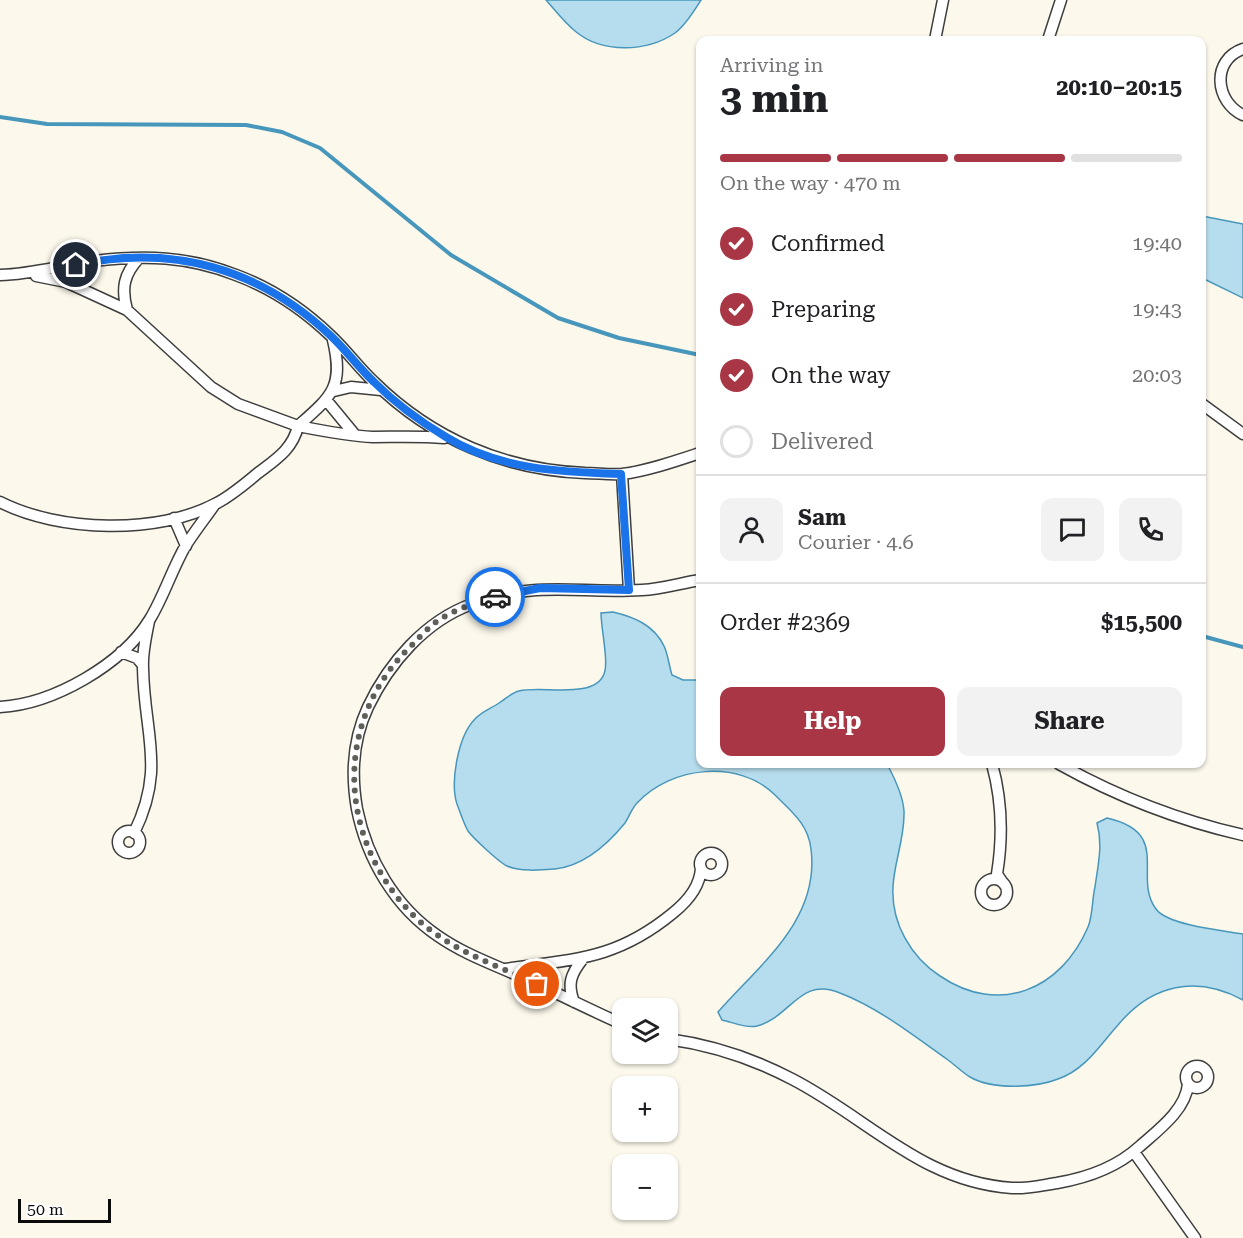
<!DOCTYPE html>
<meta charset="utf-8">
<style>
body{margin:0;font-family:"Roboto Serif",serif;background:#f2f2f2;color:#202124;height:100vh;display:flex;flex-direction:column;font-size:22px;white-space:nowrap}
*{box-sizing:border-box;margin:0}
p{font-size:20px;color:#757577}
.icon{flex:none;width:33px;height:33px;fill:none;stroke:currentColor;stroke-width:2;stroke-linecap:round;stroke-linejoin:round}
.map{position:relative;flex:1;overflow:hidden}
.drawer{position:absolute;left:696px;top:36px;width:510px;height:732px;display:flex;flex-direction:column;background:#fff;border-radius:12px;box-shadow:0 2px 4px #0004}
.drawer>*{flex:none}
.buttons{position:absolute;left:612px;top:998px;display:grid;gap:12px}
.buttons a{display:grid;place-items:center;width:66px;height:66px;border-radius:12px;background:#fff;box-shadow:0 2px 4px #0004;font-size:30px}
.scale{position:absolute;left:18px;bottom:15px;width:93px;box-sizing:border-box;padding-left:6px;border:3px solid #0b0b0b;border-top:0;font-size:16px;line-height:21px;white-space:nowrap;color:#0b0b0b;-webkit-text-stroke:4px #fff;paint-order:stroke}
.pin{position:absolute;display:grid;place-items:center;width:51px;height:51px;color:#fff;margin:-26px;border:3px solid #fff;border-radius:50%;box-shadow:0 2px 6px #0007}
.courier{position:absolute;display:grid;place-items:center;width:60px;height:60px;margin:-30px;border:4px solid #1a73e8;border-radius:50%;background:#fff;color:#222;box-shadow:0 2px 8px #0007}
.head em{font-style:normal;font-weight:700}
.head div{display:flex;flex-direction:column-reverse}
.head{display:flex;align-items:center;justify-content:space-between;height:102px;padding:0 24px}
h1{font-size:39px;font-weight:700;line-height:45px}
.bar{display:grid;grid-template-columns:repeat(4,1fr);gap:9px 6px;align-content:center;height:72px;padding:0 24px}
.bar i{height:8px;border-radius:4px;background:#e0e0e0}
.bar .selected{background:#a83644}
.bar p{grid-column:span 4}
.line{display:flex;align-items:center;gap:15px;padding:0 24px;border-top:2px solid #e0e0e0}
.line div{flex:1}
.round{display:grid;place-items:center;flex:none;width:63px;height:63px;border-radius:12px;background:#f2f2f2}
ol{padding:0 24px;list-style:none}
li{display:flex;align-items:center;gap:18px;height:66px}
li p{margin-inline-start:auto}
li .icon{padding:6px;border-radius:50%;background:#a83644;color:#fff;stroke-width:4}
li:last-child{color:#757577}
li i{width:33px;height:33px;border:3px solid #e0e0e0;border-radius:50%}
.button{display:flex;gap:12px;margin-top:auto;padding:12px 24px}
.button a{flex:1;height:69px;border-radius:12px;background:#a83644;color:#fff;font-size:24px;font-weight:700;line-height:69px;text-align:center}
.button a+a{background:#f2f2f2;color:#202124}
.map>svg:first-child{display:block}
.water{fill:#b6dded;stroke:#4796bb;stroke-width:1.5}
.lines{fill:none;stroke-linecap:round;stroke-linejoin:round}
.stream{stroke:#4796bb;stroke-width:4}
.street-casing{stroke:#3e3e3e;stroke-width:13}
.street{stroke:#fff;stroke-width:10}
.done{stroke:#5f5e59;stroke-width:6;stroke-dasharray:0 10.8}
.route{stroke:#1a73e8;stroke-width:8}
</style>
<div class="map">
<svg width="1243" height="1238" viewBox="0 0 1243 1238">
<rect width="100%" height="100%" fill="#fcf8eb"/>
<!-- water -->
<path class="water" d="M546,0H701C694,11 686,25 675,33C647,52 602,54 575,31C564,22 555,10 546,0Z
M1202,216L1243,224V298L1202,278Z
M613,612C634,617 654,625 664,646C668,654 669,666 672,675L683,680H700V764H887C894,777 903,795 904,811C905,838 894,862 893,887C891,923 911,957 940,976C999,1016 1061,990 1088,927C1093,915 1092,899 1095,887C1098,865 1103,845 1097,823L1107,818C1173,833 1132,877 1156,909C1167,925 1224,931 1243,934V1000C1196,975 1152,984 1118,1025C1100,1045 1085,1070 1058,1079C1035,1088 992,1090 970,1077C962,1072 955,1065 948,1060C914,1036 879,1008 840,993C800,976 791,1017 757,1026C747,1029 732,1022 722,1020L718,1012C760,964 820,920 811,849C808,824 792,812 775,795C739,759 671,766 637,803C632,808 629,817 625,823C607,845 583,866 555,869C542,870 520,872 507,866C500,863 473,838 468,831C464,824 460,812 457,804C450,782 458,736 475,719C481,712 492,708 499,703C505,699 513,692 519,691C541,685 594,700 604,674C609,662 601,629 601,613Z"/>
<g class="lines">
<!-- stream -->
<path class="stream" d="M0,117L47,124L246,125L282,132L320,148L451,255L558,318L619,338L700,355
M1202,636L1243,647"/>
<defs>
<path id="street" d="M935,40L943,0
M1048,40L1061,0
M1243,49C1211,60 1215,102 1243,115
M0,275C34,274 61,265 94,261C145,255 187,256 236,275C271,288 304,310 331,336C346,350 359,368 374,382C432,439 505,470 585,473C597,473 610,475 622,474C647,471 676,461 700,453
M36,276L66,282L127,310L211,387L238,404L298,426C332,396 344,387 333,340
M127,310C121,288 124,274 139,258
M334,391L351,387L381,390
M327,401L355,435
M1202,404L1243,434
M622,474L629,590
M0,502C59,532 158,535 217,503C232,495 245,484 258,473C275,460 293,449 298,426C323,431 348,436 373,437C397,437 420,436 444,438
M174,518L186,546
M121,652L137,658L143,665
M0,707C53,704 122,665 150,619C164,596 172,569 186,545C195,531 206,517 215,504
M992,764C1002,800 1003,837 997,874L1003,883
M1059,764C1118,797 1177,820 1243,835
M118 842a11 11 0 1 1 22 0a11 11 0 1 1-22 0Z
M134,833C166,768 144,734 143,668C142,652 146,637 149,621
M700 864a11 11 0 1 1 22 0a11 11 0 1 1-22 0Z
M981 892a13 13 0 1 1 26 0a13 13 0 1 1-26 0Z
M505,969C574,959 616,960 673,913C688,901 700,887 701,868
M574,1002C567,984 571,974 582,960
M622,1024C590,1010 559,994 528,980C498,966 465,955 438,936C395,907 367,859 357,809C351,775 353,739 368,707C389,663 425,621 472,604C536,580 578,594 642,590C662,589 681,583 700,580
M668,1039C712,1045 752,1058 792,1079C868,1118 922,1182 1012,1188C1027,1189 1043,1185 1057,1183C1086,1178 1117,1167 1139,1147C1157,1131 1186,1110 1188,1084
M1186 1077a11 11 0 1 1 22 0a11 11 0 1 1-22 0Z
M1134,1152L1195,1238"/>
</defs>
<!-- street casing -->
<use href="#street" class="street-casing"/>
<!-- street -->
<use href="#street" class="street"/>
</g>
<g class="lines">
<!-- done -->
<path class="done" d="M495,597C475,603 453,610 436,622C428,628 420,637 413,644C332,720 337,839 414,916C449,950 494,964 537,984"/>
<!-- route -->
<path class="route" d="M76,265C172,244 259,268 331,336C346,350 359,368 374,382C395,403 421,422 446,437C500,470 561,472 621,474L629,590L540,588L495,597"/>
</g>
</svg>
<div class="buttons">
<a><svg class="icon" aria-label="layers" viewBox="0 0 24 24"><path d="M12 4l9 5-9 5-9-5zM3 14l9 5 9-5"/></svg></a>
<a>+</a>
<a>−</a>
</div>
<div class="scale">50 m</div>
<div class="pin" style="left:537px;top:984px;background:#ea580c"><svg class="icon" aria-label="bag" viewBox="0 0 24 24"><path d="M5 8h14l-1 12H6zM9 8a3 3 0 0 1 6 0"/></svg></div>
<div class="pin" style="left:76px;top:265px;background:#1f2937"><svg class="icon" aria-label="home" viewBox="0 0 24 24"><path d="M3 11l9-7 9 7M6 9v11h12V9"/></svg></div>
<div class="courier" style="left:495px;top:597px"><svg class="icon" aria-label="car" viewBox="0 0 24 24"><path d="M5 17H2v-5l4-1 3-4h7l3 4 3 1v5h-3M9 17h6M6 11h13"/><circle cx="7" cy="17" r="2"/><circle cx="17" cy="17" r="2"/></svg></div>
<section class="drawer">
<div class="head"><div><h1>3 min</h1><p>Arriving in</p></div><em>20:10–20:15</em></div>
<div class="bar"><i class="selected"></i><i class="selected"></i><i class="selected"></i><i></i><p>On the way · 470 m</p></div>
<ol>
<li><svg class="icon" aria-label="check" viewBox="0 0 24 24"><path d="M5 12l5 5 9-10"/></svg>Confirmed<p>19:40</p></li>
<li><svg class="icon" aria-label="check" viewBox="0 0 24 24"><path d="M5 12l5 5 9-10"/></svg>Preparing<p>19:43</p></li>
<li><svg class="icon" aria-label="check" viewBox="0 0 24 24"><path d="M5 12l5 5 9-10"/></svg>On the way<p>20:03</p></li>
<li><i></i>Delivered</li>
</ol>
<div class="line" style="height:108px"><a class="round"><svg class="icon" aria-label="person" viewBox="0 0 24 24"><circle cx="12" cy="8" r="4"/><path d="M4 21q1-7 8-7t8 7"/></svg></a><div><b>Sam</b><p>Courier · 4.6</p></div><a class="round"><svg class="icon" aria-label="chat" viewBox="0 0 24 24"><path d="M4 5h16v11H9l-5 4z"/></svg></a><a class="round"><svg class="icon" aria-label="phone" viewBox="0 0 24 24"><path d="M5 4h4l2 5-3 2q2 4 5 5l2-3 5 2v4C11 20 4 13 5 4z"/></svg></a></div>
<div class="line" style="height:78px"><div>Order #2369</div><b>$15,500</b></div>
<div class="button"><a>Help</a><a>Share</a></div>
</section>
</div>
